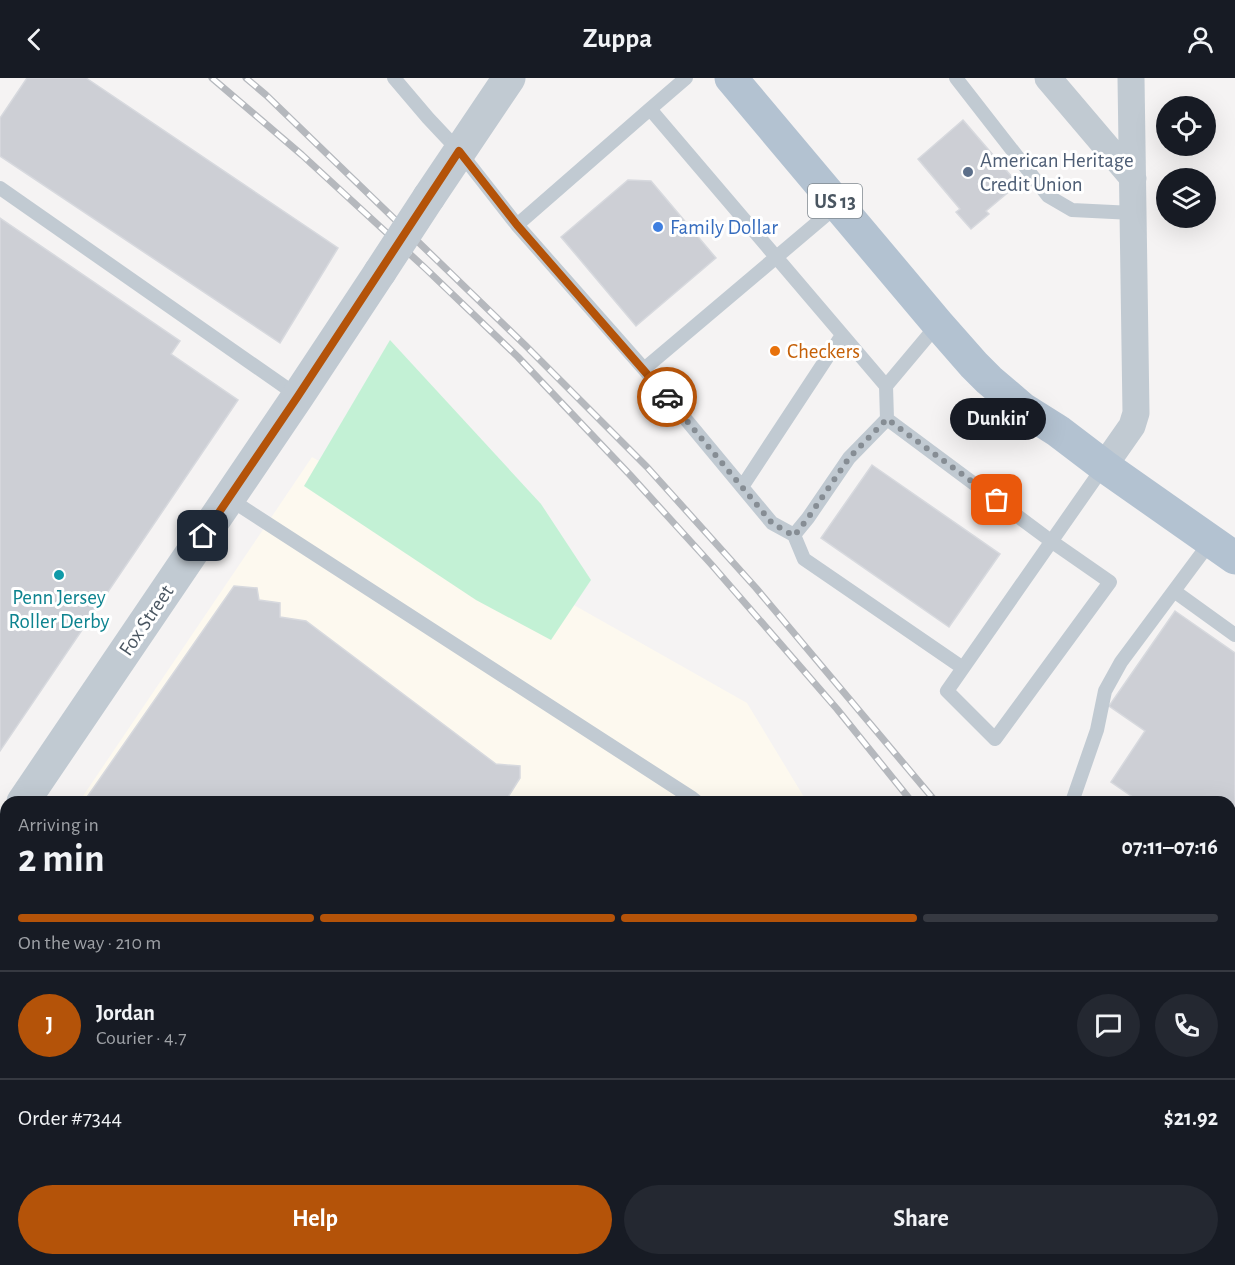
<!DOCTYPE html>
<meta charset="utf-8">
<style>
body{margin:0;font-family:"Alegreya Sans",sans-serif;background:#242831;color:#f1f3f6;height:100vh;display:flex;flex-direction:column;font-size:22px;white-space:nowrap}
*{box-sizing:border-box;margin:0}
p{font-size:20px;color:#9ea1a6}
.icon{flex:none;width:33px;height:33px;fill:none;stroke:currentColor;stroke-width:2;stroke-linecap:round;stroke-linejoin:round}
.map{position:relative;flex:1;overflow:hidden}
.sheet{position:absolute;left:0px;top:718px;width:1236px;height:470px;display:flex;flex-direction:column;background:#171b24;border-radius:18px 18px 0 0;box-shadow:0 6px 24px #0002}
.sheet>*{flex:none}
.tools{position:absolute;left:1156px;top:18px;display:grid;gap:12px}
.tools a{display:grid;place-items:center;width:60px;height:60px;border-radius:50%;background:#171b24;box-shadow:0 6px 24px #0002;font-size:30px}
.pin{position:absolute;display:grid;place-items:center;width:51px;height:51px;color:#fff;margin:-26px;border-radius:12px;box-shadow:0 3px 9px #0006}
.courier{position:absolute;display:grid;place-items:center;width:60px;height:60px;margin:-30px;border:4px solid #b45309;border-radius:50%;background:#fff;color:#222;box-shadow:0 2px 8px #0007}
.bubble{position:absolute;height:42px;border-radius:21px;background:#171b24;box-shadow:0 6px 24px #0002;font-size:20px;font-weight:700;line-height:42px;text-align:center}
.summary em{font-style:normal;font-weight:700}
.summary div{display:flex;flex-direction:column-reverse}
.summary{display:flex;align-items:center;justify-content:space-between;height:102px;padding:0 18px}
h1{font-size:39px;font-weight:700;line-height:45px}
.bar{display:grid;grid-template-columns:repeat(4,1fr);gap:9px 6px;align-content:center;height:72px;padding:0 18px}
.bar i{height:8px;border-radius:4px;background:#363941}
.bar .active{background:#b45309}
.bar p{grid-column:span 4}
.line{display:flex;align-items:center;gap:15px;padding:0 18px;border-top:2px solid #363941}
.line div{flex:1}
.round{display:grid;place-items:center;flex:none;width:63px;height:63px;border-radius:32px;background:#242831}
.button{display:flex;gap:12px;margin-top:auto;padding:12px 18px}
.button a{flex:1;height:69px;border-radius:36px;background:#b45309;color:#fff;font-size:24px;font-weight:700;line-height:69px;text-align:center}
.button a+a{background:#242831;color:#f1f3f6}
header{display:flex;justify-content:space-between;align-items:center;height:78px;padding:0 18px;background:#171b24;font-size:27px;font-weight:700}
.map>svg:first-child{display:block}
.commercial{fill:#fdf9ef}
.green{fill:#c3f1d5}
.building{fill:#cdcfd5;stroke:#d7d9de;stroke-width:1.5}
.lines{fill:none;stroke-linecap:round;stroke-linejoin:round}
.service{stroke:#c1cad2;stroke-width:14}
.minor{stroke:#c1cad2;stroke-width:27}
.tertiary{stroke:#c1cad2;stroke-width:33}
.primary{stroke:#b3c2d1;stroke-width:33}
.rail-casing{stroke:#b5b8bd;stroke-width:7}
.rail{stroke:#fff;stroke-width:4.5;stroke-dasharray:14;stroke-linecap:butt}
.tertiary-bridge{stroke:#c1cad2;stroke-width:33}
.done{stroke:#868d94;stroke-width:6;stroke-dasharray:0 10.8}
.route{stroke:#b45309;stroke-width:8}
.service-dot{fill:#5c6f8a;stroke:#fff;stroke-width:2}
.shop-dot{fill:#3f7fe0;stroke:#fff;stroke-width:2}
.food-dot{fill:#e8710a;stroke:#fff;stroke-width:2}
.culture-dot{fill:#0f9aa8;stroke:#fff;stroke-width:2}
.labels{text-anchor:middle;stroke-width:6;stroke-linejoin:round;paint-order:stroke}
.shield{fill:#fff;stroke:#808990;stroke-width:1.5}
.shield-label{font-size:20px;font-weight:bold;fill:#4a5661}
.service-label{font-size:21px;fill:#4e5e75;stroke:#fff;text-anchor:start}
.shop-label{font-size:21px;fill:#366cbe;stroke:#fff;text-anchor:start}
.food-label{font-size:21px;fill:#c56008;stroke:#fff;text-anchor:start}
.culture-label{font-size:21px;fill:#0d838f;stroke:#fff}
.street-label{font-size:21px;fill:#4a5661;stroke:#fff}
</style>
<header><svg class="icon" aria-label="back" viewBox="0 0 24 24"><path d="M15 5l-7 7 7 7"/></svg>Zuppa<svg class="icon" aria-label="person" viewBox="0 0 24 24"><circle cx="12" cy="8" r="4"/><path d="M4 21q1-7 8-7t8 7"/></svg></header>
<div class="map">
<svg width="1235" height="1187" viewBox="0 0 1235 1187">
<rect width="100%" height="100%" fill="#f5f3f3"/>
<!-- commercial -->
<path class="commercial" d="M312,379L747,625L807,724H79Z
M6,833V1182H1082L1085,1187H0V842Z"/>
<!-- green -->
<path class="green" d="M390,262L541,426L591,502L551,562L476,522L304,408Z"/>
<!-- building -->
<path class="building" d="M27,0H86L338,170L280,265L0,78V40Z
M963,42L1018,106L986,133L989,136L971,151L956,134L960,131L918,81Z
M628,102L651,103L716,180L636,248L561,159Z
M0,140L180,263L171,276L238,322L0,673Z
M872,387L1000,476L949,549L821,460Z
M234,508L257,510L259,522L280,525V539L306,543L496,686L520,688V700L505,724H88L85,722Z
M1175,533L1235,575V1082L1230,1089V724H1140L1111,704L1145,653L1109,628Z
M703,1182H863L862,1187H701Z"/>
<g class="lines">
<!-- service -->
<path class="service" d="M394,0L428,40L459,73L517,147
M956,0L1048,118L1072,132L1133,135
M650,31L686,0
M0,110L298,318
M644,291L517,147L650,31L886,308
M887,341L886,308L938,246
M742,409L842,257
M228,420L692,720L697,724
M794,457L772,445L644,291L838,127
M1174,513L1235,557
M963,590L804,481L794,457L808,440L849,380L887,341L1051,463L1110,504L995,661L947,613C1000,538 1052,463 1104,388
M1072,724L1097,652L1105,613L1121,584L1211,463
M626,1182V1187"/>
<!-- minor -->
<path class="minor" d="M1048,0L1133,100
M1104,388L1132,348L1136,335L1131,0"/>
<!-- tertiary -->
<path class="tertiary" d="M429,119L509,0
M23,724L298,318L380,194
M0,758L6,749"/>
<!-- primary -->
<path class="primary" d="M731,0L938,246L974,287L989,302L1023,331L1058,353L1104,388L1235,480"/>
<defs>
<path id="rail" d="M212,0L302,77L425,190L518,279L631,398L711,486L837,631L912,724
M246,0L266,17L526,268L647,389L756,510L936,724
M1230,1144L1235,1152
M1230,1172L1235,1180"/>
</defs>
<!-- rail casing -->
<use href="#rail" class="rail-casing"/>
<!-- rail -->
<use href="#rail" class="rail"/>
<!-- tertiary-bridge -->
<path class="tertiary-bridge" d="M380,194L429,119"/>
</g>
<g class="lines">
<!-- done -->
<path class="done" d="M667,319L772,445L794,458L808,440L849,380L887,341L997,422"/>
<!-- route -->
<path class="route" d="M203,458L298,318L459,73L517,147L667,319"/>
</g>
<!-- markers -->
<circle class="service-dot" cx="968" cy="94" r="6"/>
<circle class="shop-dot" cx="658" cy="149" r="6"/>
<circle class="food-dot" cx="775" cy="273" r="6"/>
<circle class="culture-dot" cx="59" cy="497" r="6"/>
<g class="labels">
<!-- shield labels -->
<rect class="shield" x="808" y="106" width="54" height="34" rx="4.5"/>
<g class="shield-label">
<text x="835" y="130">US 13</text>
</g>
<!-- service labels -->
<g class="service-label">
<text x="980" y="89">American Heritage<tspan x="980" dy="24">Credit Union</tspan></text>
</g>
<!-- shop labels -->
<g class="shop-label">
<text x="670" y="156">Family Dollar</text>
</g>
<!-- food labels -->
<g class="food-label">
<text x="787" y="280">Checkers</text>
</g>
<!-- culture labels -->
<g class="culture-label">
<text x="59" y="526">Penn Jersey<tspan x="59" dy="24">Roller Derby</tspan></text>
</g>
<!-- street labels -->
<g class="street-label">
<text transform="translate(146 542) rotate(-56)" y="7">Fox Street</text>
</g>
</g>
</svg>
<div class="tools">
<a><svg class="icon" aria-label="locate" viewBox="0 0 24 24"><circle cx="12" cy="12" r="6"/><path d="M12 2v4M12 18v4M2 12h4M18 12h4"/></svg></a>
<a><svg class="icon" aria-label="layers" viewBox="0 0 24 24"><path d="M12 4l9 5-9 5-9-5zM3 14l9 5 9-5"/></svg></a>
</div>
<div class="pin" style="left:997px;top:422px;background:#ea580c"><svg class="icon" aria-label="bag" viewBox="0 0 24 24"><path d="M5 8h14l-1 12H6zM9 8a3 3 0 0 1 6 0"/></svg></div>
<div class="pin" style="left:203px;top:458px;background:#1f2937"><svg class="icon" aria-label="home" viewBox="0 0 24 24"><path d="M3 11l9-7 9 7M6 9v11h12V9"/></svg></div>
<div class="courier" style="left:667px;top:319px"><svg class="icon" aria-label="car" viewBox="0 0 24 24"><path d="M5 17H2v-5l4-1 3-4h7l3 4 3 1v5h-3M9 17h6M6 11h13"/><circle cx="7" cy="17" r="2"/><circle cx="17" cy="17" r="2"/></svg></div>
<div class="bubble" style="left:950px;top:320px;width:96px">Dunkin'</div>
<section class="sheet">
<div class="summary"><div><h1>2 min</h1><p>Arriving in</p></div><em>07:11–07:16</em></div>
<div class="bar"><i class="active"></i><i class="active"></i><i class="active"></i><i></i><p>On the way · 210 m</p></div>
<div class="line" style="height:108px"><b class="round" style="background:#b45309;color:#fff">J</b><div><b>Jordan</b><p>Courier · 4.7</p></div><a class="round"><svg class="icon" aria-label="chat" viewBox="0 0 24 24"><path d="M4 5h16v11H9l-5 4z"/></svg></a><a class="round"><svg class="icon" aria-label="phone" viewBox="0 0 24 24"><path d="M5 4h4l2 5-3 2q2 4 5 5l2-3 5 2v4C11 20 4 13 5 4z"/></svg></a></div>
<div class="line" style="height:78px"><div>Order #7344</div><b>$21.92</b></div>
<div class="button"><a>Help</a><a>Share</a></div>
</section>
</div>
